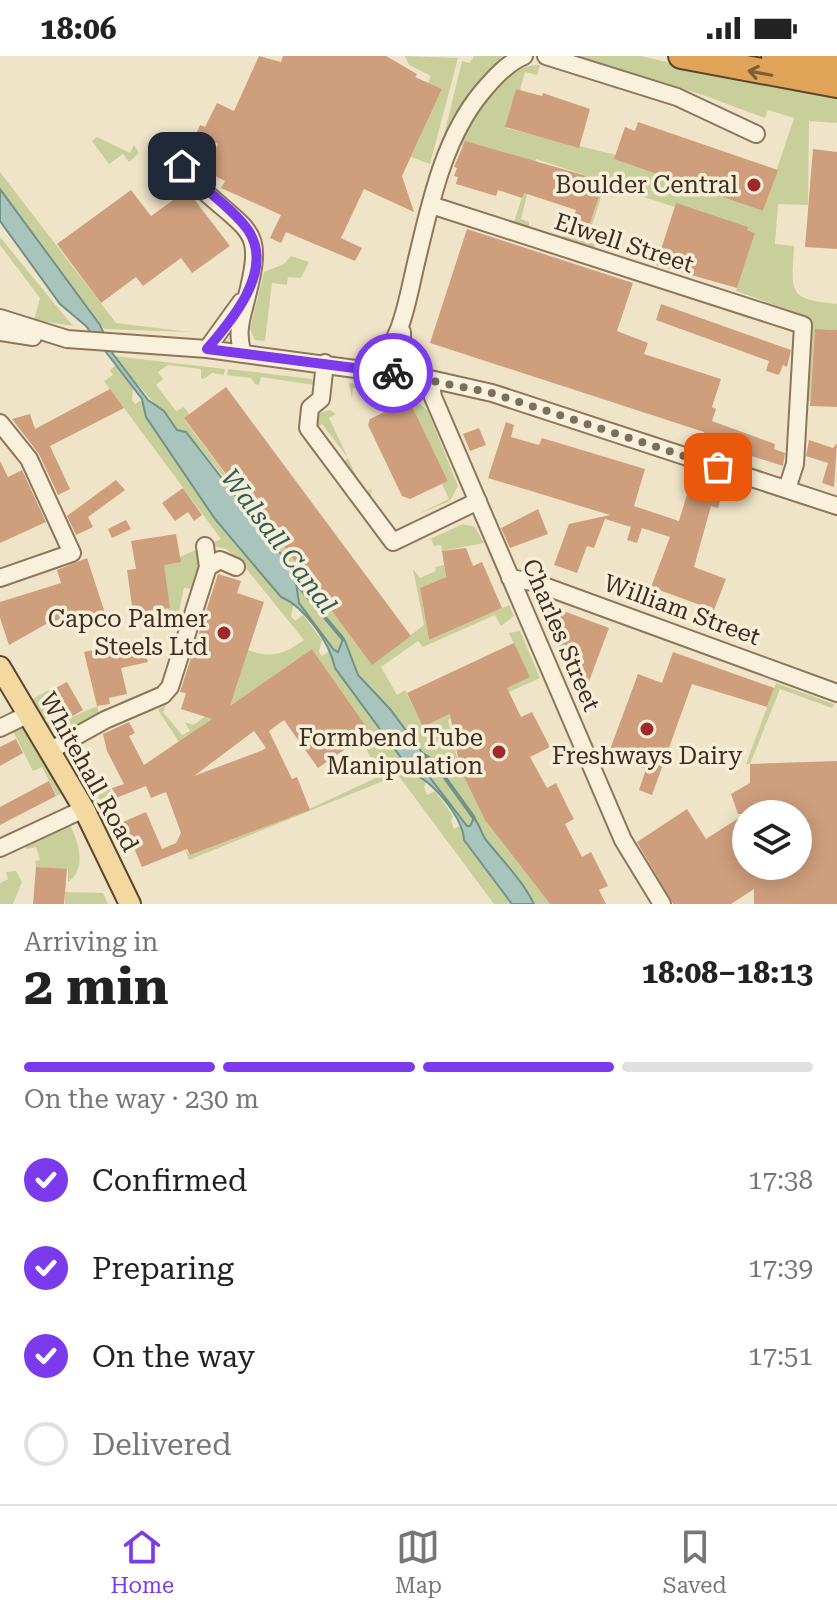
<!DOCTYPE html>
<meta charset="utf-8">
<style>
body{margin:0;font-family:"Roboto Serif",serif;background:#f6f6f6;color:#222;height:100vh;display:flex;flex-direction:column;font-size:30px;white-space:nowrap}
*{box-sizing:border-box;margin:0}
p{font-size:26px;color:#767676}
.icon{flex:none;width:44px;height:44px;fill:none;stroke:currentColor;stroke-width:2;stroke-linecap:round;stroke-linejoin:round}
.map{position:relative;height:848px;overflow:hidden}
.side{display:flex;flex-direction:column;background:#fff;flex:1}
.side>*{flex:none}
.controls{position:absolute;left:732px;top:744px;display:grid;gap:16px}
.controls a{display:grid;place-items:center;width:80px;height:80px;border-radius:50%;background:#fff;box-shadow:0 4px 20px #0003;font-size:40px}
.pin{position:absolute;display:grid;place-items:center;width:68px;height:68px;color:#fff;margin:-34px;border-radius:16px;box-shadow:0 4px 12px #0006}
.courier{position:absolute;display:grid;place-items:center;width:80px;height:80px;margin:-40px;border:6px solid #7c3aed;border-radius:50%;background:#fff;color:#222;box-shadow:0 2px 10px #0007}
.overview em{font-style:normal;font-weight:700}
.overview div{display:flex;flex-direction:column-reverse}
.overview{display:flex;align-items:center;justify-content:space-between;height:136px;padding:0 24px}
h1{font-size:52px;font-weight:700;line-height:60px}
.bar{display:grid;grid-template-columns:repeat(4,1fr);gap:12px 8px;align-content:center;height:96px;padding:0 24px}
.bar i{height:10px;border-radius:6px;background:#e0e0e0}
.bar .on{background:#7c3aed}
.bar p{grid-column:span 4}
ol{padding:0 24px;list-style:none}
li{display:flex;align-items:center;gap:24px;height:88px}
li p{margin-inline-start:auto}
li .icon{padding:8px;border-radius:50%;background:#7c3aed;color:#fff;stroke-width:4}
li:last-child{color:#767676}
li i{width:44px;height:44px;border:4px solid #e0e0e0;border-radius:50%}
.status{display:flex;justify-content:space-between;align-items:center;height:56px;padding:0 40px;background:#fff;direction:ltr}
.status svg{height:22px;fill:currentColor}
.tab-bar{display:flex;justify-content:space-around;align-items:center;height:112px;border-top:2px solid #e0e0e0;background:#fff;font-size:22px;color:#767676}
.tab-bar a{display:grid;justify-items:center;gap:4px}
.tab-bar .on{color:#7c3aed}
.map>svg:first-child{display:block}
.green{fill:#c9cf9b}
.water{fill:#a9c4bc;stroke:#6f938a;stroke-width:2}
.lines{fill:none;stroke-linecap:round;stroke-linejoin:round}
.stream{stroke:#6f938a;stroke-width:4}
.building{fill:#cf9f7d;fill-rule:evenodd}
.minor-casing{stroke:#8d765c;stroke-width:20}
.major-casing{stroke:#5b4430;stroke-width:24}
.highway-casing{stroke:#5b4430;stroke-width:28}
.minor{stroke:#faf1dc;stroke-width:16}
.major{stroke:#f3d9a0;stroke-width:20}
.highway{stroke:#e0a458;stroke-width:24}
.oneway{stroke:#7e5d36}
.done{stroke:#7c6e5b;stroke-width:8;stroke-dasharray:0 14.4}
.route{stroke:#7c3aed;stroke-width:10}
.poi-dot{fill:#9e2a2b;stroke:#f7eed8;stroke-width:3}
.labels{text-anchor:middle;stroke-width:7;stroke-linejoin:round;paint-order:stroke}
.poi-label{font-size:24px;fill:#3d2e20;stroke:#f7eed8;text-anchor:end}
.street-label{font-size:24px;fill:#3d2e20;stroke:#f7eed8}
.water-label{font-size:26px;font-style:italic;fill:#2f5d5a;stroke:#f7eed8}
</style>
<div class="status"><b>18:06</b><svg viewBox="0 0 49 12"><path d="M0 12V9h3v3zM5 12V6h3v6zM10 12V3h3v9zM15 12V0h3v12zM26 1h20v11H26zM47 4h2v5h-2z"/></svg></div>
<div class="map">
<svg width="837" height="848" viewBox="0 0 837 848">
<rect width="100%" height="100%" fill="#f0e4c8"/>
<!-- green -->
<path class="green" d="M405,0L458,2L430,108L411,101L442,33L428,27L431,20L409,9Z
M474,0H503L468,41L442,87L462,5L470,7Z
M574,0H641L756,27L837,40V67L809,65L808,149L778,148L775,188L794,190C792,236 786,243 837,248V274L815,273L810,345H803L808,261L736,235L755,177L616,132L613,141L602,138L587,185L596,189L594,192L563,182L564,177L584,185L603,125L536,103L521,163L529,166V171L514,166L533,107L461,89C475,60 503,8 540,9L537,19L525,16L520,34L516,33L506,72L616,99L615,103L763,155L794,62L768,54L765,62L703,39Z
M97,81L130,97L134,89L139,97L129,106L123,98L109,108L92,85Z
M0,116L116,267L190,276L104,273L0,133Z
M0,181L67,263L74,270L34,264L40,242L0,189Z
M291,200L309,206L301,222L288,221L287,229L272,227L265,285L255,284L250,273L264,216L284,208Z
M114,300L225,313L224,319L212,317L204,323L201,322V313L168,309L158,316L163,323L156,329L176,355L184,351L189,358L184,363L245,445L249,443L372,608L424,569L413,513L420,522L436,515L435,511L444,509L446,521L420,532L429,584L509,549L514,560L501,570L495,559L423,591L418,585L381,611L397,639L405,634L423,671L529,621L509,577L520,575L540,622L448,664L460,713L485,764L550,848H534L481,777L467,770L428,719L424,699L358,619L347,590L340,589L338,596L334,594L299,547L291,513L255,459L187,376L177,374C156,349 135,326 114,300Z
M116,309L133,331L132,344L135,348L142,344L146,361L215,463L281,541L294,546L291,560L295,565L303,559L322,584L319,596L322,600L330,595L335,612L413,718L427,724L424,731L427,739L435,735L453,760L451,765L454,773L461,769L464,784L512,848H494L398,719L189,804L185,793L190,799L286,763L263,693L274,716L286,710L273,718L290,762L380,720L361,683L370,676L312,593L179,686L158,654L166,648L163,656L182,679L190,675L185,666L193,669L215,654L221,637L233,641L248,594C274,603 283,598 304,584L240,505L226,493L208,489L221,483L104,325L113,319L110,314Z
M228,313L312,323L315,329L261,321L259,329L255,328L251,322L227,319Z
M349,327L403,333L428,355L458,430L450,445L416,459L449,443L442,428L448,425L409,344L399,349L395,342L390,344L391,335L353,332L352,342Z
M330,354L336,358L329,362L364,436L372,433L370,440L367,441L341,408L348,402L322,368L315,373L316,358Z
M463,468L475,471L484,487L442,495L441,489L434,490L431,483L419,488Z
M200,492L195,533L184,532L175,574H170L162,509Z
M776,627L834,648L832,652L780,633L750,708H746Z
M49,634L59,655L44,663L31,644Z
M97,650L100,660L58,681L46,667L61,659L65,664Z
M21,671L28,674L62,737L57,740L42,711L33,715L13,675Z
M80,691L85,701L76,705L92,739L110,733L113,741L93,746L71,708L73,696Z
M70,769C79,787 87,813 68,826V814L36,811L35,805L40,804L36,791L26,793V789Z
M16,815L22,826L13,848H0V827L8,823L6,816Z
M65,836L103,837L108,848H65Z"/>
<!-- water -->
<path class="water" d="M0,133L100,269L113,298L148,344L164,355L177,374L186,376L242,448L253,455L295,520L299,547L334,594L338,596L343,583L345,585L358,619L390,653L424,699L428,719L467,770H470L474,762C480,769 481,777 486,784C503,805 522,824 534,848H512L464,784C463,762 433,725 413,718L335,612C330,587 305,551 281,541L215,463L146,361L142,343L109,300L86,270L60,248L0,165Z"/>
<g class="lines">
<!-- stream -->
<path class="stream" d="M296,527L343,583
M424,699L433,705L474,762"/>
</g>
<!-- building -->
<path class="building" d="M259,0L281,6L283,0H386L417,18L415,21L442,33L402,120L414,156L364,133L341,182L362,192L355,205L286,176L281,187L270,182L281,159L221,132L225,125L205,115L218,88L196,78L200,69L205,71L217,47L234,55Z
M516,33L542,40L543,37L590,53L579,92L505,71Z
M638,66L778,114L763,155L614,103L625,71L635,75Z
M465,85L604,125L584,185L567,180L576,154L524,137L522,142L498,134L496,140L456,128L458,121L454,120L457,112L454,111Z
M813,93L837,96V193L805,191Z
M131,134L151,160L187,134L230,190L192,217L181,202L143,230L136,221L101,247L57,188Z
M676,147L748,171L747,174L755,177L737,232L656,209Z
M467,173L633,227L617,275L648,287L644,298L721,323L712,351L716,353L712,365L775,388L774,393L785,397L783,410L701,384L704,376L430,287Z
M661,248L791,294L787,311L783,309L779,319L766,315L769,305L656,264Z
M815,273L837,274V351L810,350Z
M226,331L411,580L372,609L249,443L246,445L184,362Z
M110,333L124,352L50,390L70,433L58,439L39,398L12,363L30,358L35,373Z
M409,344L448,425L410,443L402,440L368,369L370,363Z
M506,366L514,369L511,381L539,389L542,382L645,413L634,450L679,465L691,425L723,435L718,452L711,450L694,511L726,523L714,554L651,531L670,481L642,472L637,487L627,484L631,471L605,463L594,492L587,490L577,517L554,509L569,468L610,459L488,422Z
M479,372L486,389L470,395L463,378Z
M809,384L833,392L837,387L834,431L822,427L828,407L806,400Z
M0,405L8,421L22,414L46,466L0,487Z
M116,424L125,434L88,461L93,471L76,479L67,460Z
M183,432L202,459L194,465L188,456L175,465L162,447Z
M538,453L548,478L510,492L501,472Z
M126,464L131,473L112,482L108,473Z
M176,478L181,506L164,509L170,552L133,557L127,514L136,513L131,485Z
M466,492L473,510L482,506L502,552L429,584L420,532L446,521L442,495Z
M87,502L105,557L76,567H70L67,561L48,567L9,589L0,562V546L61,527L57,514Z
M218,518L241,525L237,537L264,546L230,650L312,593L370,676L318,712L284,664L269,675L292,723L297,721L310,754L190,799L187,793L142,811L123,766L146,756L162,793L176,787L181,777L166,736L151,742L146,730L116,742L112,732L124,728L107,695L103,678L129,666L135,677L129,680L144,709L212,663L181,653L186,637L180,636ZM254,675L266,692L263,694L194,720Z
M537,545L609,572L582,644L553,576Z
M142,583L148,606L121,612L127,638L109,642L110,648L97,650L84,596Z
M514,587L530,621L507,632L521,661L532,656L550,691L530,701L547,732L556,727L569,754L574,763L565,768L582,801L591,796L608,830L599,834L606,848H550L485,764L460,713L450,658L423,671L407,637Z
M673,596L774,632L767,651L692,628L652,739L639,734L646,713L608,699L638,618L662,627Z
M67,626L83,654L64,665L48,636Z
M16,683L23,697L0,710V691Z
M837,705V848H754V833L731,848H673L637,786L687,753L706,783L745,758H738L731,738L750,727V708ZM745,758H798V810H746Z
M49,725L56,740L0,769V751Z
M36,811L67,813L64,848H33Z"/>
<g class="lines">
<defs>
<path id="minor" d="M546,0L677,41L756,78
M174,104C185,113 193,125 204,135C253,179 264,174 246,244C241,264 236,277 243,298
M431,149L803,269L795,408L787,433
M0,262L67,283L207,293L430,323L492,337L837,450
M0,276L33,281
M402,276V296L411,320
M207,293L241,246
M325,307L321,343L310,352L308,372L393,486L478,445
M374,314C402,285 407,245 416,207C430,149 443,83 482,36C493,23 507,7 524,0
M430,323L433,341L623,784L662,848
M0,367L29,403L72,497L0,522
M205,490L208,511
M510,522L533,526L837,637
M0,672L29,658
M51,694L105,664L163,639L170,631L208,511L220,504L236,511
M0,792L84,753"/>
<path id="major" d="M0,611L84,753L130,848"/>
<path id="highway" d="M681,0L837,29
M774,0L837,11"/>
</defs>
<!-- minor casing -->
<use href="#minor" class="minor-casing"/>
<!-- major casing -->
<use href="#major" class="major-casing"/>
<!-- highway casing -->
<use href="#highway" class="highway-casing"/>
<!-- minor -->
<use href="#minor" class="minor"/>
<!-- major -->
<use href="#major" class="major"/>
<!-- highway -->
<use href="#highway" class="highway"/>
</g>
<!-- one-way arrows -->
<defs><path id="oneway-shaft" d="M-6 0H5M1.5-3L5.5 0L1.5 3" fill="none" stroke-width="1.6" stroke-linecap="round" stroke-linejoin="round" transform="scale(2)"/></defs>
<use class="oneway" href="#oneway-shaft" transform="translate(760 17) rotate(-169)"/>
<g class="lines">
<!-- done -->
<path class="done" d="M393,317L492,337L718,411"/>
<!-- route -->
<path class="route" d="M182,110C201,132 232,151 248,174C275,214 232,264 207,293L393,317"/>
</g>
<!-- markers -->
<g class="poi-dot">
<circle cx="754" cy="129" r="8"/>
<circle cx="224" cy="577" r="8"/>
<circle cx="647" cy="673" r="8"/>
<circle cx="499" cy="696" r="8"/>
</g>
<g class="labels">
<!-- poi labels -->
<g class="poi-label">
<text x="738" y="137">Boulder Central</text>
<text x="208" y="571">Capco Palmer<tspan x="208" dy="28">Steels Ltd</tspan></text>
<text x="483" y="690">Formbend Tube<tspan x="483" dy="28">Manipulation</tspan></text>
<text x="647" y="708" text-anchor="middle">Freshways Dairy</text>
</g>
<!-- street labels -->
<g class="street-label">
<text transform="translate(624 187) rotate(18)" y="8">Elwell Street</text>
<text transform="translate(682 554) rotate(20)" y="8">William Street</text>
<text transform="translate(561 579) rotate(67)" y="8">Charles Street</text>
<text transform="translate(89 716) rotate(61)" y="8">Whitehall Road</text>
</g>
<!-- water labels -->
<g class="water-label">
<text transform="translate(279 485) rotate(53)" y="9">Walsall Canal</text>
</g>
</g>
</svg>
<div class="controls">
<a><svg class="icon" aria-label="layers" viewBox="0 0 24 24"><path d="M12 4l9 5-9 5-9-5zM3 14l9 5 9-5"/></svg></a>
</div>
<div class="pin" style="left:718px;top:411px;background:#ea580c"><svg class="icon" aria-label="bag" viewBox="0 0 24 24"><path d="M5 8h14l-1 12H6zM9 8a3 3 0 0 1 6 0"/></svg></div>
<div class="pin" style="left:182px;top:110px;background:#1f2937"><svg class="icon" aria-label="home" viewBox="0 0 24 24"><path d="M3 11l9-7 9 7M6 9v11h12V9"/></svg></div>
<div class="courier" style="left:393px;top:317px"><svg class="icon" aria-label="bike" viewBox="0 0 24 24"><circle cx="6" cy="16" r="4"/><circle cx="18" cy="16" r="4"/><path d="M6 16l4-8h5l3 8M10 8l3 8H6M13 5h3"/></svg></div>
</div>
<section class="side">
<div class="overview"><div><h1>2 min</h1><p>Arriving in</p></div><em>18:08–18:13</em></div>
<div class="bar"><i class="on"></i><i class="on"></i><i class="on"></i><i></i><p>On the way · 230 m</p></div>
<ol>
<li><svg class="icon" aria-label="check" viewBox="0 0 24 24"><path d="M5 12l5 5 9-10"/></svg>Confirmed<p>17:38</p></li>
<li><svg class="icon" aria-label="check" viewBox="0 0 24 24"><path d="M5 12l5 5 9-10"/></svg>Preparing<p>17:39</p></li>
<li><svg class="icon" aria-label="check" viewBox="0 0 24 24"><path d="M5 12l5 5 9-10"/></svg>On the way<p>17:51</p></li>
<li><i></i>Delivered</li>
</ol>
</section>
<nav class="tab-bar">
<a class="on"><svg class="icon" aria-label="home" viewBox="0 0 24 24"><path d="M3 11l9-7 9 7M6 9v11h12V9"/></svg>Home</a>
<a><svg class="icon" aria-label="map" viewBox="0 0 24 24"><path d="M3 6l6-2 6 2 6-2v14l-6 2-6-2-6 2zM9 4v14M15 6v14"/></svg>Map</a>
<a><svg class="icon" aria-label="saved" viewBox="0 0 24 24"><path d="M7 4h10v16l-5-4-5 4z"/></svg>Saved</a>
</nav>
